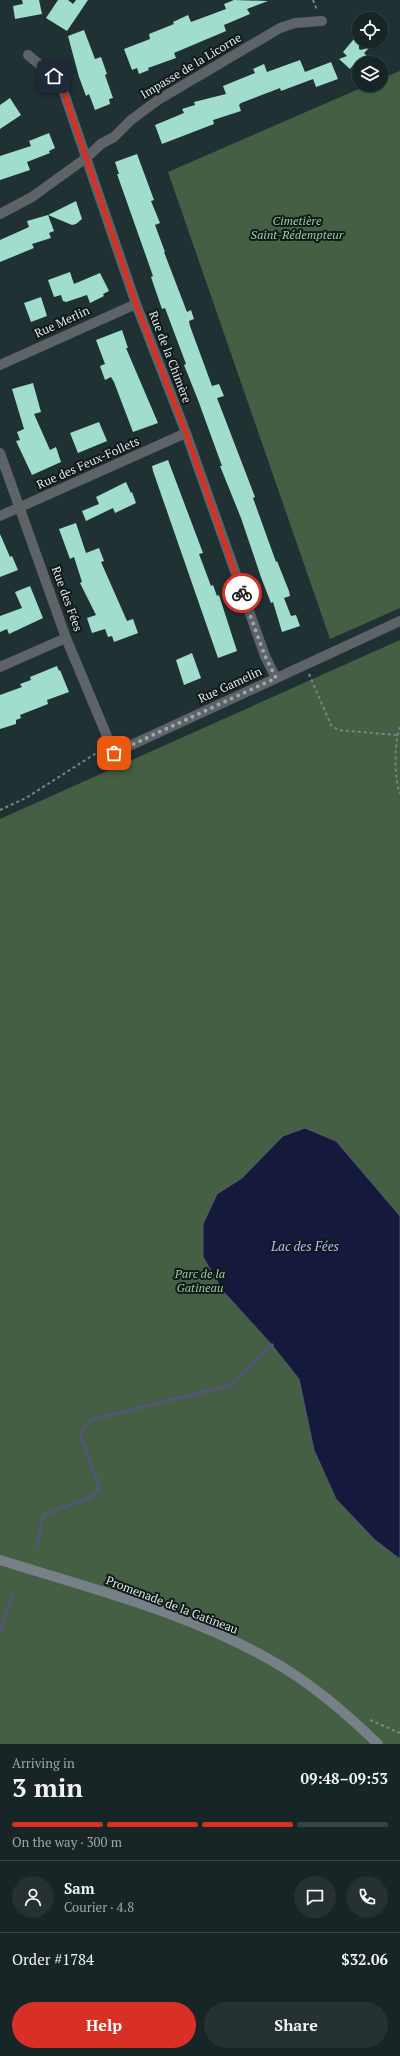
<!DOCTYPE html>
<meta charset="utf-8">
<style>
body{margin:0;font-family:"PT Serif",serif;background:#253133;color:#f1f3f6;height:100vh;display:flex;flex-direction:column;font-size:15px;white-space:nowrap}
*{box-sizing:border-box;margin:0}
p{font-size:13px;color:#9fa5a7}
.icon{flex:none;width:22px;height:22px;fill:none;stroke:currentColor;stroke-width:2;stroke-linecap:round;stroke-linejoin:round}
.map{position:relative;height:1744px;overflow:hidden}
.side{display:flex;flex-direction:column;background:#182527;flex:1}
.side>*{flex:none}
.buttons{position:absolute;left:352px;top:12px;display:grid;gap:8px}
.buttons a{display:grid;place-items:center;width:36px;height:36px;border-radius:50%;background:#182527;box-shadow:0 1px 3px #0004,0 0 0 1px #364244;font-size:20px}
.pin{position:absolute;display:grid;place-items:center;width:34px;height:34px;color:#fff;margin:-17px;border-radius:8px;box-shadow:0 2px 6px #0006}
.courier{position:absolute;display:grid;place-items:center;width:40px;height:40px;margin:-20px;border:3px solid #d93025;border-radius:50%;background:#fff;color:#222;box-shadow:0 1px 5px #0007}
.summary em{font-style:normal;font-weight:600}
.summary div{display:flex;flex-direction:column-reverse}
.summary{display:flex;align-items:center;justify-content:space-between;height:68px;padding:0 12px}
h1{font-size:26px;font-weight:600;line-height:30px}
.bar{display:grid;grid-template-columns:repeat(4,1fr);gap:6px 4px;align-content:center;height:48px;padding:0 12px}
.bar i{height:5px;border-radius:3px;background:#364244}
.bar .on{background:#d93025}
.bar p{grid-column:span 4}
.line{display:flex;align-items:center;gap:10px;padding:0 12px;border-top:1px solid #364244}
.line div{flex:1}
.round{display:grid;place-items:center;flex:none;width:42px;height:42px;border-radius:21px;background:#253133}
.cta{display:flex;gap:8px;margin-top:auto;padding:8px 12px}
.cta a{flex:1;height:46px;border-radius:24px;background:#d93025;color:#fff;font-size:16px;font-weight:600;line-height:46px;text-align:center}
.cta a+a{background:#253133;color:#f1f3f6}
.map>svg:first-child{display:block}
.green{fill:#445f44}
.water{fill:#151a3c;stroke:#515870}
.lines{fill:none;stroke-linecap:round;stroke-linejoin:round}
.stream{stroke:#515870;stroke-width:3.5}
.building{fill:#a1ddcd}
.path{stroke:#788689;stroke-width:2;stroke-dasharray:3 3;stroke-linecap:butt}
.street{stroke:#5d6367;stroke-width:10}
.secondary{stroke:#778087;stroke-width:10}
.done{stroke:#9ba7aa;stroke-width:4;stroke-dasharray:0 7.2}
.route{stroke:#d93025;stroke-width:5}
.labels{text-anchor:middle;stroke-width:4;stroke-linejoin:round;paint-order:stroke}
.street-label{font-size:12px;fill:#dde7e9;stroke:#101819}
.park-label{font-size:12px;font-style:italic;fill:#98ce98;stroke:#101819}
.water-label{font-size:13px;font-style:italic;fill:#acbbfd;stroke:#101819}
</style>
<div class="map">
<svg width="400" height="1744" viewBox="0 0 400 1744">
<rect width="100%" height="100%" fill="#203134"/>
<!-- green -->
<path class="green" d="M400,71V608L330,639L168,172L368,85H381V79Z
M400,640V1744H0V819Z"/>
<!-- water -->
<path class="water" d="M305,1128L336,1141L400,1216V1559L375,1540L336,1499L314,1450L299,1379L272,1345L223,1291L203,1257V1224L217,1194L242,1178L283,1136Z"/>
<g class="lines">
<!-- stream -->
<path class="stream" d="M37,1545L43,1515L92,1497L99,1487L80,1434L90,1420L232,1385L272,1345
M0,1632L13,1593"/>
</g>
<!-- building -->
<path class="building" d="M22,0H39L42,14L15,19L13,6L23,4Z
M58,0H68L73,4L76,0H88L67,31L46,18Z
M234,0L268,1L247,9L250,14L224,25L226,31L174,53L176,58L148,68L149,70L139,74L137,68L132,70L124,49L150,39L149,34L174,24L173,22L188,15L191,22L226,9L224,4Z
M84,30L95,59L101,57L107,74L105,75L113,98L109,99L110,104L95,110L89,94L86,96L79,77L68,36Z
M359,33V49L361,50L370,47L364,53L367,56L359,63L358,66L355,63L350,69L339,59L347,56L343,52Z
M300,60L305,72L331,62L338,79L316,87L313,79L281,91L280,88L241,103L239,105L241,111L213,120L214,124L162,144L155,125L184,113L182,109L195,105L194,102L226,94L223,86L255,73L253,69L264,64L267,72Z
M10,98L21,115L0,129V105Z
M49,133L55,148L49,151L50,153L27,162L30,170L0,180V156L31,146L29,141Z
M137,154L154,200L151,201L160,223L155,225L165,252H164L187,312L191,310L194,319L189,321L190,326L212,386L219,384L224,396L217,398L255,497L253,498L276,562L277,561L289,591L290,596L284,598L291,616L296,615L300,626L282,632L273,602L271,603L262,580L241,518L220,466H222L198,400L184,365L186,364L165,308L162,309L151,277L153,276L117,174H119L115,162Z
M76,201L82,219L76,224L72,225L48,215Z
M48,215L54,231L49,233L51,238L32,244L34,248L0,262V240L29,227L27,221Z
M70,272L74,284L100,273L109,291L103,294L104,296L90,303L87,295L66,302L63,301L61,295L54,297L48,280Z
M41,297L47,316L31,322L24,303Z
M122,330L128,348H126L158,423L133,432L114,382L111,377L105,380L100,366L105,364L96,340Z
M33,383L41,412L34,414L50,450L56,447L61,462L32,475L16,441L20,440L17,432L24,429L12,389Z
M99,422L107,441L78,453L70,433Z
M168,460L203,553L199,554L211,586L213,585L217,596L219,595L237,651L218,658L153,471L152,466Z
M126,482L131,493L132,492L136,503L115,513L113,508L86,521L82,511L99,504L96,497Z
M76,523L86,553L99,548L104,561L101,562L127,621L133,619L138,633L133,635L114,642L112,636L108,637L105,629L92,633L87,618L96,615L80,583L82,582L74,557L70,559L59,529Z
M0,534L10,557L12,556L18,570L0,577Z
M30,586L43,618L9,634L7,629L0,632V616L22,608L15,592Z
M192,653L201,678L184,685L176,660Z
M57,666L59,671L60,670L69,692L47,700L48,704L20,715L21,718L16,720V724L0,729V695L22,687L20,684L31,680L30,677Z"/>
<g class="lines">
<!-- path -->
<path class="path" d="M313,0L317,10
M309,674L331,725L338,730L397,735
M400,727C394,744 394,778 400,794
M0,810L26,798L98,752L102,753
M370,1720L400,1733"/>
<!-- street -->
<path class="street" d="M28,55L54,76L62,87L136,304L186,433L265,656L276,678
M0,214L32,197L86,158L101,144L114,137L131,120L158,100L280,28L295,23L322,21
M0,365L136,304
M0,453L66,638L114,753L400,621
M0,516L186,433
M0,667L66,638"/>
<!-- secondary -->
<path class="secondary" d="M0,1560C96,1590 198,1615 284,1668C318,1689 349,1716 378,1744"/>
</g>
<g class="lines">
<!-- done -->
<path class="done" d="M114,753L276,678L265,656L242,593"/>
<!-- route -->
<path class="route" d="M54,76L62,87L136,304L186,433L242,593"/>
</g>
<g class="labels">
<!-- street labels -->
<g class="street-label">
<text transform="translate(191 66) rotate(-31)" y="4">Impasse de la Licorne</text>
<text transform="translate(62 322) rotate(-25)" y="4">Rue Merlin</text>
<text transform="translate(170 357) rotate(69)" y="4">Rue de la Chimère</text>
<text transform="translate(88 463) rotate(-24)" y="4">Rue des Feux-Follets</text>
<text transform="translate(67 599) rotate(70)" y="4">Rue des Fées</text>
<text transform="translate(230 685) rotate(-25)" y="4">Rue Gamelin</text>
<text transform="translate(172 1605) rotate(21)" y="4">Promenade de la Gatineau</text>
</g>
<!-- park labels -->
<g class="park-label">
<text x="297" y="225">Cimetière<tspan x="297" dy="14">Saint-Rédempteur</tspan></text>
<text x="200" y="1278">Parc de la<tspan x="200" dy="14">Gatineau</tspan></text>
</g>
<!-- water labels -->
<g class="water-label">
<text x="305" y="1251">Lac des Fées</text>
</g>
</g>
</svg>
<div class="buttons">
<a><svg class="icon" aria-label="locate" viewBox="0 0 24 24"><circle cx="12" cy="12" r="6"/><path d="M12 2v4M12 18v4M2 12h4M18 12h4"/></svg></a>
<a><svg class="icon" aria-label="layers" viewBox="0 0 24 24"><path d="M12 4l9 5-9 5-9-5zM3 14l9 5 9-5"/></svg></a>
</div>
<div class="pin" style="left:114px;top:753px;background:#ea580c"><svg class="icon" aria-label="bag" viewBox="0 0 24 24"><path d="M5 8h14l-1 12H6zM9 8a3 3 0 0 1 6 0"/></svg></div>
<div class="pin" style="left:54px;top:76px;background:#1f2937"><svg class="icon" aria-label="home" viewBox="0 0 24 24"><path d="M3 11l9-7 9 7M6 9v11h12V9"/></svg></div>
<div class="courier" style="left:242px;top:593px"><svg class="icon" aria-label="bike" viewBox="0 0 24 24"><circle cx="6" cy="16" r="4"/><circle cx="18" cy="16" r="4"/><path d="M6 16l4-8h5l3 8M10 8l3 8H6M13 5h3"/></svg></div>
</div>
<section class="side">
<div class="summary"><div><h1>3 min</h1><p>Arriving in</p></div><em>09:48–09:53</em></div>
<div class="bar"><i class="on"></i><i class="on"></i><i class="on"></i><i></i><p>On the way · 300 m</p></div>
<div class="line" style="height:72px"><a class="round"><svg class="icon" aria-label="person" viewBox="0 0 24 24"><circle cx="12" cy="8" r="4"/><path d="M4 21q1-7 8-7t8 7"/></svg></a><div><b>Sam</b><p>Courier · 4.8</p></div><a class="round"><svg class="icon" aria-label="chat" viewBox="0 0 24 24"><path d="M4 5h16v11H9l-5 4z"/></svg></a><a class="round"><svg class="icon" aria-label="phone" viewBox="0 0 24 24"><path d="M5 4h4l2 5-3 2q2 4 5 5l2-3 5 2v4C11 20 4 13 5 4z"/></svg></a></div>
<div class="line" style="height:52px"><div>Order #1784</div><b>$32.06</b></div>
<div class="cta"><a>Help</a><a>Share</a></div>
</section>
